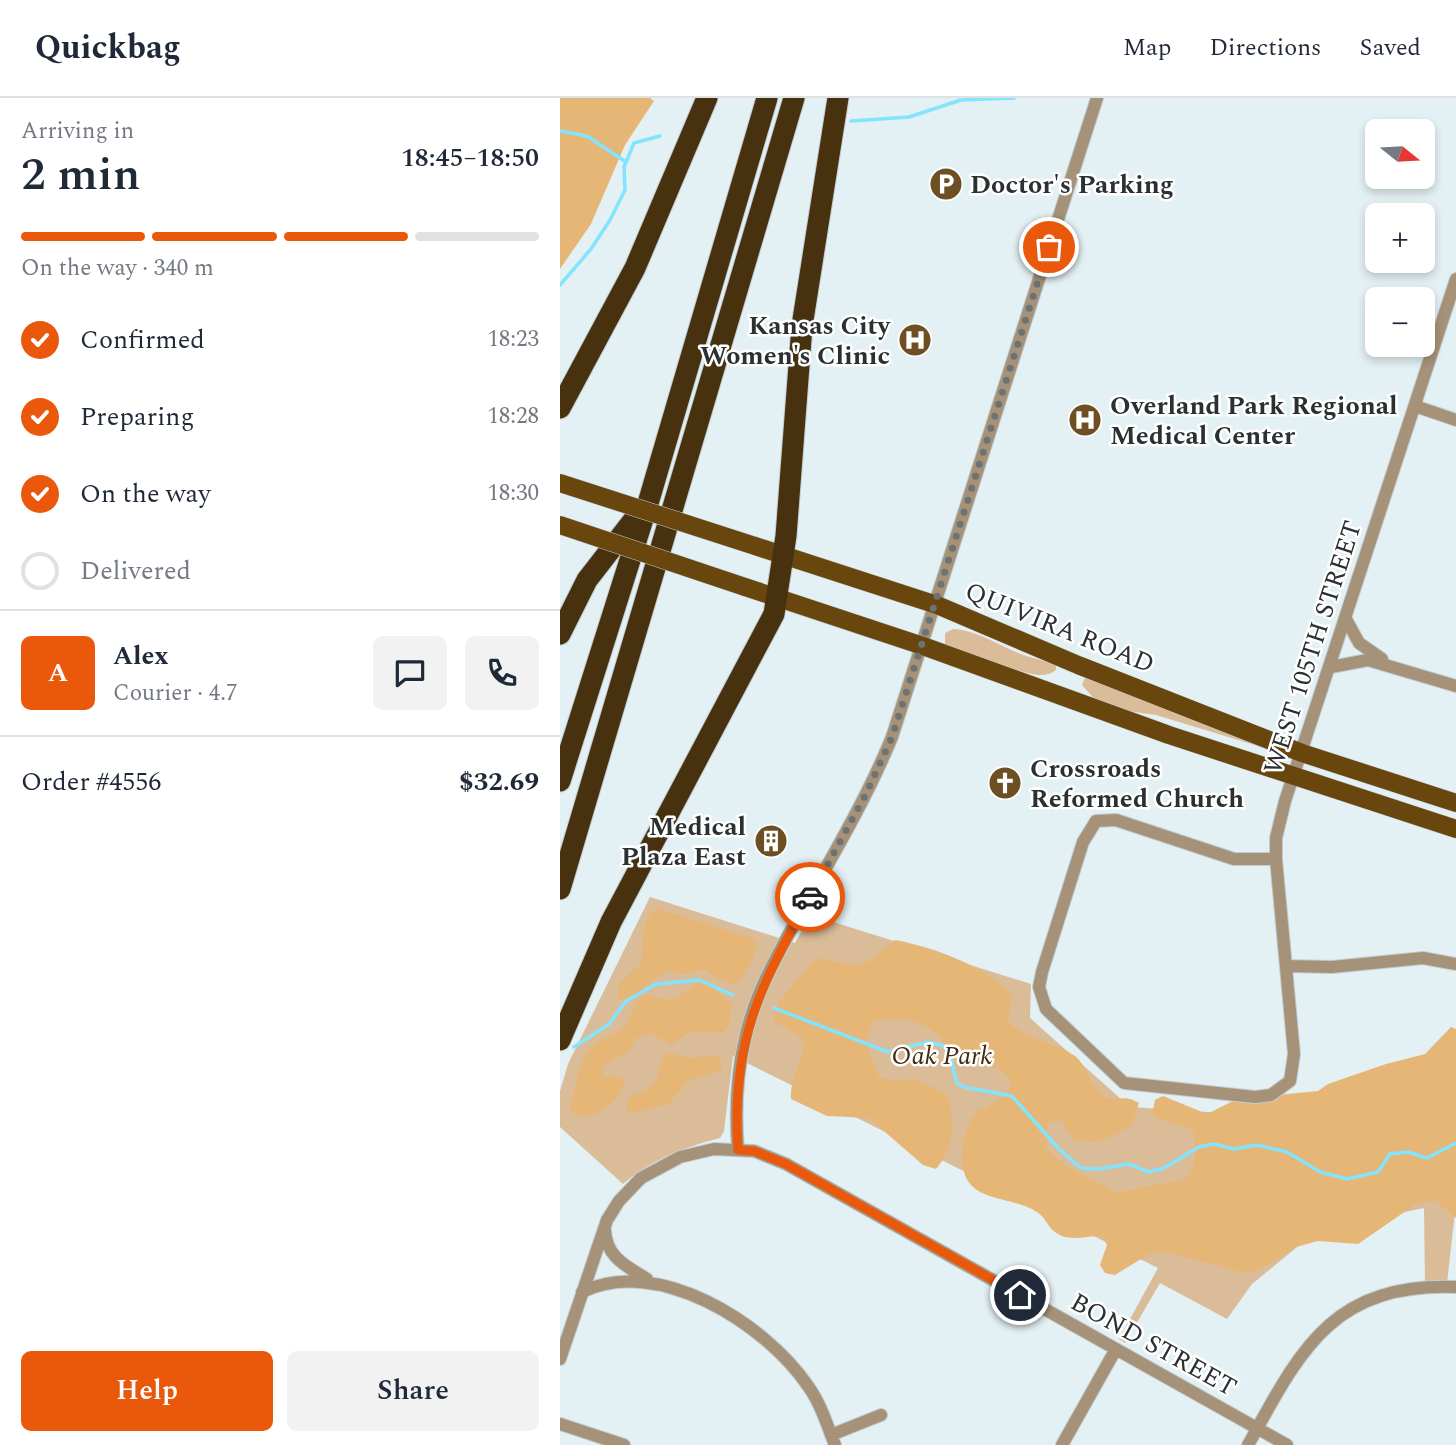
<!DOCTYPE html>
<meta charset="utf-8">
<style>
body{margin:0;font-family:Spectral,serif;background:#f2f2f3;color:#1f2937;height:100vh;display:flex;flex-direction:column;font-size:26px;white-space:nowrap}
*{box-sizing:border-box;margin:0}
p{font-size:23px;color:#747a83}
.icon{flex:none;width:38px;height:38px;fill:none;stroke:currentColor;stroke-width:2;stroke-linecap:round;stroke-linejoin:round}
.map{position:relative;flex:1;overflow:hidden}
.drawer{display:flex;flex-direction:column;background:#fff;width:560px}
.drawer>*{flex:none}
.needle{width:46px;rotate:108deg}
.fabs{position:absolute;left:805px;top:21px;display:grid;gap:14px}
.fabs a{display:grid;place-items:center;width:70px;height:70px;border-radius:10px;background:#fff;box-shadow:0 4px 10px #0003;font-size:35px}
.pin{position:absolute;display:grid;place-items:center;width:60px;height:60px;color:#fff;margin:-30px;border:4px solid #fff;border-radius:50%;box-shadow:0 2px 7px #0007}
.courier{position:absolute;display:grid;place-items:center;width:70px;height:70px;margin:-35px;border:5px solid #ea580c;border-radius:50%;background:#fff;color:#222;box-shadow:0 2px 9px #0007}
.headline em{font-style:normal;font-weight:600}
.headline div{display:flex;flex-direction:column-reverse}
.headline{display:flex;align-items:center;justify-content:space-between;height:119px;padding:0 21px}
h1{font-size:46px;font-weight:600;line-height:52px}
.bar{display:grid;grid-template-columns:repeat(4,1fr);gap:10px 7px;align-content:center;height:84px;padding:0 21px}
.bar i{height:9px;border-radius:5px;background:#e0e1e3}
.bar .active{background:#ea580c}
.bar p{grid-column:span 4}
.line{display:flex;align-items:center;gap:18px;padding:0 21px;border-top:2px solid #e0e1e3}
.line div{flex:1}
.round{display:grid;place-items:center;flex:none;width:74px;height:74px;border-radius:10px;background:#f2f2f3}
ol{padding:0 21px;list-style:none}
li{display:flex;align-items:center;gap:21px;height:77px}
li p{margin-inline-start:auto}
li .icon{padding:7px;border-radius:50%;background:#ea580c;color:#fff;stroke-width:4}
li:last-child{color:#747a83}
li i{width:38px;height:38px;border:4px solid #e0e1e3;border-radius:50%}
.action{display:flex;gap:14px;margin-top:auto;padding:14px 21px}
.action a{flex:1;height:80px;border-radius:10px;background:#ea580c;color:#fff;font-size:28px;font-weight:600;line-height:80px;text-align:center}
.action a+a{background:#f2f2f3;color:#1f2937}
header{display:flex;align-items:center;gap:42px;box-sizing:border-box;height:98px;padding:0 35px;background:#fff;border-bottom:2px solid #e0e1e3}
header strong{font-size:33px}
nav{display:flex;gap:38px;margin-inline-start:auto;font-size:24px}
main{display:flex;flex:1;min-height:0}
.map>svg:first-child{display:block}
.green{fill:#dabd98}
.forest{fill:#e6b677}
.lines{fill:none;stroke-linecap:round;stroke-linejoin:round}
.stream{stroke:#82e4fd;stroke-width:3.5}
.street-casing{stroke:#c2cdd1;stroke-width:14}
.primary-casing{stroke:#c2cdd1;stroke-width:19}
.highway-casing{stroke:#c2cdd1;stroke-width:23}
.street{stroke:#a69278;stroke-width:12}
.primary{stroke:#69460d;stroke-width:18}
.highway{stroke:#48310e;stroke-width:21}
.primary-bridge-casing{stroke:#c2cdd1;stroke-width:19;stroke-linecap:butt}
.primary-bridge{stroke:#69460d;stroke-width:18}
.done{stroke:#6b7375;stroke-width:7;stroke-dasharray:0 12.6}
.route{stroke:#ea580c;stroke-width:9}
.labels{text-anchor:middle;stroke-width:5;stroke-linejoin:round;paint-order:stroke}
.poi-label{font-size:26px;font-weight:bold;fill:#2b3031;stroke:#fff;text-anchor:start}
.street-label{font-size:26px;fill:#2b3031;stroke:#fff}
.park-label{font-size:26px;font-style:italic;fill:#402c10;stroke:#fff}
</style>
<header>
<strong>Quickbag</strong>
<nav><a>Map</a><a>Directions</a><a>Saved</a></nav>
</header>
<main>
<section class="drawer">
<div class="headline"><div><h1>2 min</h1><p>Arriving in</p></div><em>18:45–18:50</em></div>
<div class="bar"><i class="active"></i><i class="active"></i><i class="active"></i><i></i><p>On the way · 340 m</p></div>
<ol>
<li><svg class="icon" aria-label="check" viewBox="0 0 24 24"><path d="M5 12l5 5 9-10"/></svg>Confirmed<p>18:23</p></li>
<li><svg class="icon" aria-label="check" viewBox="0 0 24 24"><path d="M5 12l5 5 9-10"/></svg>Preparing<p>18:28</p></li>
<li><svg class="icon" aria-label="check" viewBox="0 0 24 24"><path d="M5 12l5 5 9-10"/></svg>On the way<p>18:30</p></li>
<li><i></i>Delivered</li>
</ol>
<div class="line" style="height:126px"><b class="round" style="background:#ea580c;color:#fff">A</b><div><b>Alex</b><p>Courier · 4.7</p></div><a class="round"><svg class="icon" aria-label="chat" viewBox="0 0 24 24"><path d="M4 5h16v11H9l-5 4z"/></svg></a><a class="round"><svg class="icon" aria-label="phone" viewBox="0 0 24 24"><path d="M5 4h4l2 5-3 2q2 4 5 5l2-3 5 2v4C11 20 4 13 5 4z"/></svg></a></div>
<div class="line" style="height:91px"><div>Order #4556</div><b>$32.69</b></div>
<div class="action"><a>Help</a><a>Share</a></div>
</section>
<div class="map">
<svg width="896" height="1347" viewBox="0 0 896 1347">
<rect width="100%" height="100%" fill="#e3f0f4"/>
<!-- green -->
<path class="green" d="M393,531C417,532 442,549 463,557C474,561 485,562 496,567V572C492,575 487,577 481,577C468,578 394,553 385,546V535Z
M525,580L702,646L701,649L596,617L554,611L538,605L522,587Z
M90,799L235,845L251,817L471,886L470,920L570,1009L709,1018L896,1106L887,1185L865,1186L864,1110L758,1132L692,1186L667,1221L600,1185L565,1245L559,1241L598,1170L173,958L164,1033L160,1040C122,1050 93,1061 63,1086L0,1029V993L8,966Z"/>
<!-- forest -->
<path class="forest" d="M0,0H90L94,3L65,47L31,126L0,171Z
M97,810L195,841C199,856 186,875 175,886L157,881L144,871C130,875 121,879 107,872L69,901L61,902L57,898L60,885L81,865C85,847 78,822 97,810Z
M335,842C377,850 421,867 452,896L448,923C466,942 494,943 515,958C528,968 532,996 548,1000C561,1003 564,996 579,1005L572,1028L540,1044L514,1042L502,1023H489L486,1049C508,1075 529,1076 555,1095L625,1081C638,1066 636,1053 634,1034C621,1023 605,1027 592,1017L595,1002L603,998L647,1016L677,1001L758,993L768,986L826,966L865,956L891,929L896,931V1120L875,1102L856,1106L798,1146L758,1143L736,1149L700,1171L684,1175L603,1153L589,1156L555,1177L545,1175L540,1167L547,1147L542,1138C527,1137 509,1145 495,1134C488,1129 485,1119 477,1114C445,1094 400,1108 402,1054C403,1037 408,1023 420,1010L425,1011L449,993L451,984C439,964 413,961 391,962C388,955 385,947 381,941C368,922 333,917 313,924L306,945L319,979L336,983L355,981L387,996C395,1022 395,1050 376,1071L363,1067L309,1020L267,1018L231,1001C229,981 244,963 244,941L215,924L214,910L250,866L259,860C305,870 299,872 335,842Z
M143,883L172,906L169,927L163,935L130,934L111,947L90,935L77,940L68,953L41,970L45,979L54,977L65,982C59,1005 46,1011 25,1020L12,1014L10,1008C16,991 19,956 34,946C45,938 59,936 67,925C74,916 73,903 84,897C93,897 104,903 113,901C124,898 130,886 143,883Z
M108,955L131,960L156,957L162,963L161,973L129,982L109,1006C94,1008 81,1016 66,1015L69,999C77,993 87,994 94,985C104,973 94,967 108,955Z"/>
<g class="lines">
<!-- stream -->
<path class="stream" d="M291,23L349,19L401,2L454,0
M0,33L27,38L66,64
M0,187L31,151L50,122L65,92L64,69L74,45L100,38
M214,910L328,954L368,944L384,948L391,962L397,985L404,989L452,998L499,1051L521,1070L540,1071L568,1066L589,1074L604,1070L639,1049L654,1046L674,1051L697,1047L727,1054L760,1074L787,1081L818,1074L830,1056L848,1054L867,1060L896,1045
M14,949L49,926L66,903L96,886L139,882L173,897"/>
<defs>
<path id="street" d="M855,308L896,322
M786,521L799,545L822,561
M771,569L808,562L896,588
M716,761H674L556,722L536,723L523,744L482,874L479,889L486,911L564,985L695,999L711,997L730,983L734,956L716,761V740L725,703L896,181
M726,868L772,869L863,860L896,866
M178,1052C175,1014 176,979 185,941C194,896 219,854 241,814C273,757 307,700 332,639L537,0
M45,1132C46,1159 66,1168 87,1181
M22,1194C97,1157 205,1225 248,1288C261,1306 267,1327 275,1347
M0,1261L47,1122L59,1103L81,1080L120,1059L154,1051L194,1053L226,1066L727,1347
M0,1326L64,1347
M271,1337L321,1317
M502,1347L556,1251
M688,1347C741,1251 772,1185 896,1189"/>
<path id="primary" d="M195,448L377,507L518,567L742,655L896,705
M185,489L363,548L609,637L896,731"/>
<path id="highway" d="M0,310L75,170L147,0
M0,536L27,482L79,415
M0,683L89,402L207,0
M0,791L234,0
M0,942L51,824L214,516L226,438L242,228L278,0"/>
</defs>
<!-- street casing -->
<use href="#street" class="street-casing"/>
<!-- primary casing -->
<use href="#primary" class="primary-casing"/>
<!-- highway casing -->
<use href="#highway" class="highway-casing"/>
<!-- street -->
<use href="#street" class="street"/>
<!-- primary -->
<use href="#primary" class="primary"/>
<!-- highway -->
<use href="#highway" class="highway"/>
<defs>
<path id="primary-bridge" d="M0,385L195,448
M0,427L185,489"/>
</defs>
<!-- primary-bridge casing -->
<use href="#primary-bridge" class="primary-bridge-casing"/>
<!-- primary-bridge -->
<use href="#primary-bridge" class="primary-bridge"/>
</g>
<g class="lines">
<!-- done -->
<path class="done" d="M250,799L306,696L332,639L489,149"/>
<!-- route -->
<path class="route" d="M250,799C199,890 171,945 178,1052L194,1053L226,1066L460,1197"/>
</g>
<!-- icons -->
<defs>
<symbol id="parking-disc" viewBox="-11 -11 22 22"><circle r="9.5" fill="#6e4f24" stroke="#fff"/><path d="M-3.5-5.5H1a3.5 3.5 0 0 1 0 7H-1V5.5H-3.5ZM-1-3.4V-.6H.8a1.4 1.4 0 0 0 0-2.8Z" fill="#fff"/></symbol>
<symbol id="hospital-disc" viewBox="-11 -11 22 22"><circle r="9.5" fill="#6e4f24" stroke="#fff"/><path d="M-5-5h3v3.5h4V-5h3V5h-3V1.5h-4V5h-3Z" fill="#fff"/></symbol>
<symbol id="church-disc" viewBox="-11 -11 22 22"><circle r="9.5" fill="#6e4f24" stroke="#fff"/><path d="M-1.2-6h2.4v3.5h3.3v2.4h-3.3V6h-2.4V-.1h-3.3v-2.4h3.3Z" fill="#fff"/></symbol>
<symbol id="building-disc" viewBox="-11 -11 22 22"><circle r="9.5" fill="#6e4f24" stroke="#fff"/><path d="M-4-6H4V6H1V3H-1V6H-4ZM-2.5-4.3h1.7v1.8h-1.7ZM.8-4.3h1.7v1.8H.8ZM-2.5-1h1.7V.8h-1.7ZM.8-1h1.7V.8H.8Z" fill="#fff"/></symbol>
</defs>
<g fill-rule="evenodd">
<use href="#parking-disc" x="367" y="67" width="38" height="38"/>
<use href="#hospital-disc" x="336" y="223" width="38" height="38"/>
<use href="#hospital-disc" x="506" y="303" width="38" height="38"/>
<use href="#church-disc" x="426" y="666" width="38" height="38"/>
<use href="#building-disc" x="192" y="724" width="38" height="38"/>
</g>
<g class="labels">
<!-- poi labels -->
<g class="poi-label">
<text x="410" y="95">Doctor's Parking</text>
<text x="330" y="236" text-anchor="end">Kansas City<tspan x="330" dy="30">Women's Clinic</tspan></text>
<text x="550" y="316">Overland Park Regional<tspan x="550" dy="30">Medical Center</tspan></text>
<text x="470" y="679">Crossroads<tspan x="470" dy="30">Reformed Church</tspan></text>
<text x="186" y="737" text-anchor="end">Medical<tspan x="186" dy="30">Plaza East</tspan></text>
</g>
<!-- street labels -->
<g class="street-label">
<text transform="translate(500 529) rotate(22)" y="9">QUIVIRA ROAD</text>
<text transform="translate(752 549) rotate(-72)" y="9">WEST 105TH STREET</text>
<text transform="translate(594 1246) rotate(29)" y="9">BOND STREET</text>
</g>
<!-- park labels -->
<g class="park-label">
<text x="382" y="966">Oak Park</text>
</g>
</g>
</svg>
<div class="fabs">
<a><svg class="needle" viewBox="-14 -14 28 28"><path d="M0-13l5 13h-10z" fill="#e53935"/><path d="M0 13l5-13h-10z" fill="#747a83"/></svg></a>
<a>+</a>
<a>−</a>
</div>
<div class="pin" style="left:489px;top:149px;background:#ea580c"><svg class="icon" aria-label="bag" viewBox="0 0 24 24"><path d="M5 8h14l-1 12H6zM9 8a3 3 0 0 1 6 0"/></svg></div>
<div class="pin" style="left:460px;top:1197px;background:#1f2937"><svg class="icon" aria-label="home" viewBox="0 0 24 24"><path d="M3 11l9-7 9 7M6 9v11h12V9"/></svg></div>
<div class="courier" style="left:250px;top:799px"><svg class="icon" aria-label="car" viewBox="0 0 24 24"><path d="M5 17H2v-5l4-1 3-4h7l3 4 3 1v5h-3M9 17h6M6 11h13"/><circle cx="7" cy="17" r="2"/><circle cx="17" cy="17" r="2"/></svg></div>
</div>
</main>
